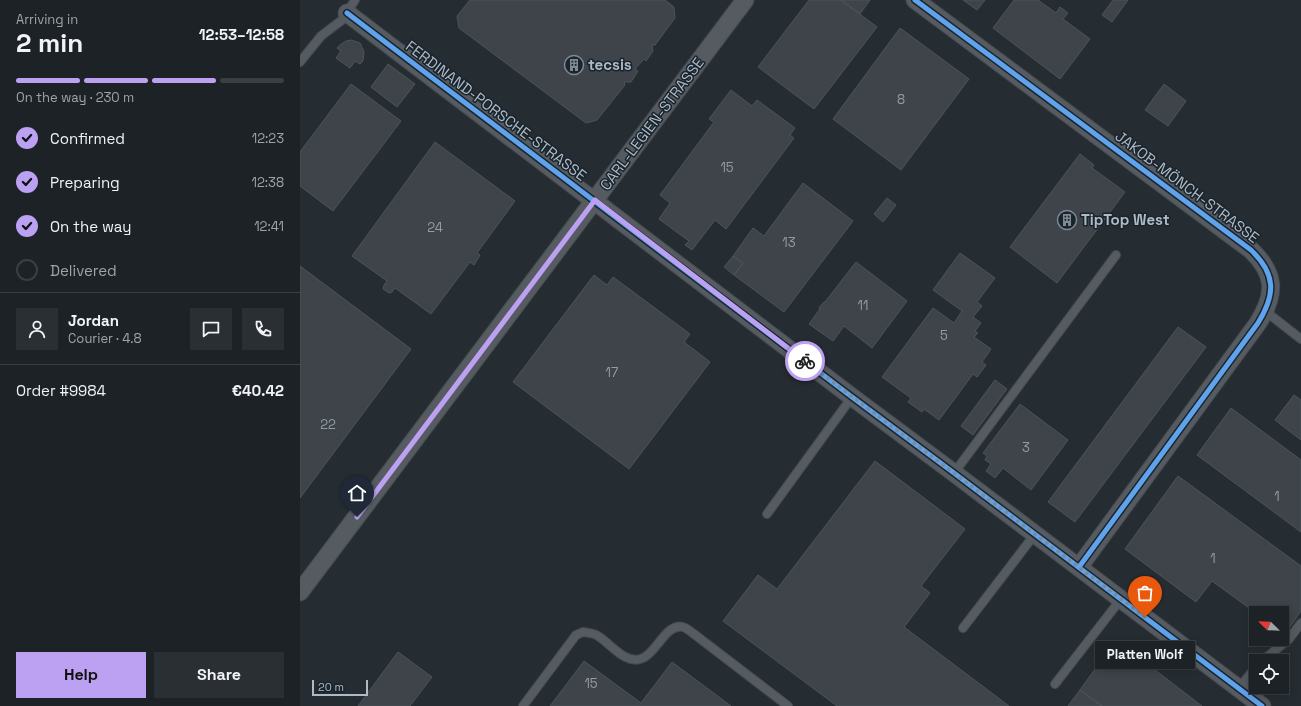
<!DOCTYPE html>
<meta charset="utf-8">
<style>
body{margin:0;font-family:"Space Grotesk",sans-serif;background:#292f32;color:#f1f3f6;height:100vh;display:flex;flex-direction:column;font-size:15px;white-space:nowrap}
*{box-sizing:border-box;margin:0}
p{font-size:13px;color:#a0a4a7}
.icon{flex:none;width:22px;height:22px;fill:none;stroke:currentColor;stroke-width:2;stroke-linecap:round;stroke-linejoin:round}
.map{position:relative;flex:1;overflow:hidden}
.drawer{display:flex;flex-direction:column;background:#1c2226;width:300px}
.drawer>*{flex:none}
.needle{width:26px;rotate:293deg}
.fabs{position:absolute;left:949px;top:606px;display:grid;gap:8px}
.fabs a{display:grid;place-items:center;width:40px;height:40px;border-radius:0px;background:#1c2226;box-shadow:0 2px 10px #0003,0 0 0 1px #3a3f43;font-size:20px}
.scale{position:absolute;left:12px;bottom:10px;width:56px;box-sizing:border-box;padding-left:4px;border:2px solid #aebac5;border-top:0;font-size:11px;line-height:14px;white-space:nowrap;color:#aebac5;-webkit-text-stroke:3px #19242d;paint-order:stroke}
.pin{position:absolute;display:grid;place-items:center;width:34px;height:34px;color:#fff;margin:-41px -17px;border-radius:50% 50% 50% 0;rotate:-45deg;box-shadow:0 0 4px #0007}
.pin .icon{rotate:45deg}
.courier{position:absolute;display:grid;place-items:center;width:40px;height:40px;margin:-20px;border:3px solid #bca0f2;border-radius:50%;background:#fff;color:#222;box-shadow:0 1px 5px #0007}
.bubble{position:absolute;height:28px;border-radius:0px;background:#1c2226;box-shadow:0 2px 10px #0003,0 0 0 1px #3a3f43;font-size:13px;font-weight:800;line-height:28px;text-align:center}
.headline em{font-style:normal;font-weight:800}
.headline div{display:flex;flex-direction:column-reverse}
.headline{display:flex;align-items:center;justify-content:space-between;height:68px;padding:0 16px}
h1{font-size:26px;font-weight:800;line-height:30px}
.bar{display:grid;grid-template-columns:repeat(4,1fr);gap:6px 4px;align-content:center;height:48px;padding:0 16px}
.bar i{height:5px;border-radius:3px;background:#3a3f43}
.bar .selected{background:#bca0f2}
.bar p{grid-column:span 4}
.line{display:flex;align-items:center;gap:10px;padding:0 16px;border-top:1px solid #3a3f43}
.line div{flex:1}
.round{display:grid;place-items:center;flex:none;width:42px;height:42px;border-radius:0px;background:#292f32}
ol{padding:0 16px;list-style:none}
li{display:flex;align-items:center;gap:12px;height:44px}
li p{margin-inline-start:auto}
li .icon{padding:4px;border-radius:50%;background:#bca0f2;color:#111;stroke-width:4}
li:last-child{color:#a0a4a7}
li i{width:22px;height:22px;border:2px solid #3a3f43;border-radius:50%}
.action{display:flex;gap:8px;margin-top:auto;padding:8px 16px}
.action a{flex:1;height:46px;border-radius:0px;background:#bca0f2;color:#111;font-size:16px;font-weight:800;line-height:46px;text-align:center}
.action a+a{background:#292f32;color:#f1f3f6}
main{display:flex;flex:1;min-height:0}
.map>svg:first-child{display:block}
.building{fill:#3e4449;stroke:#4d545a}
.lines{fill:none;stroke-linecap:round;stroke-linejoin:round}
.service-casing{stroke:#44494d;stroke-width:10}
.minor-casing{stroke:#44494d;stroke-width:19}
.service{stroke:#565b61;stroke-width:8}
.minor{stroke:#565b61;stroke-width:17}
.cycleway-casing{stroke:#19242d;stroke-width:8}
.cycleway{stroke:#60a3ed;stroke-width:5}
.done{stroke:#7e8992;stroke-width:4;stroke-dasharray:0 7.2}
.route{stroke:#bca0f2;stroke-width:5}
.labels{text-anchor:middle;stroke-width:3;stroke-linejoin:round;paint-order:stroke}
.number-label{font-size:13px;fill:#929ca6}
.poi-label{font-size:15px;font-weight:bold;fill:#aebac5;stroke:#19242d;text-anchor:start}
.street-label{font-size:15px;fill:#aebac5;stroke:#19242d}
</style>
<main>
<section class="drawer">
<div class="headline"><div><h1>2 min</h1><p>Arriving in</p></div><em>12:53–12:58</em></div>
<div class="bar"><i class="selected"></i><i class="selected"></i><i class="selected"></i><i></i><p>On the way · 230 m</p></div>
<ol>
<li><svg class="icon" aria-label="check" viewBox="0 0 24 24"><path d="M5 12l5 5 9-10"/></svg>Confirmed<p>12:23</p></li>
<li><svg class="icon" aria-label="check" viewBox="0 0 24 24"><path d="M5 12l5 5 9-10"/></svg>Preparing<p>12:38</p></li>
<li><svg class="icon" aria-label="check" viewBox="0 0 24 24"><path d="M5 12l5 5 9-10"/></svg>On the way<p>12:41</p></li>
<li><i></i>Delivered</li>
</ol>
<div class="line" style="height:72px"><a class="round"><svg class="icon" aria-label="person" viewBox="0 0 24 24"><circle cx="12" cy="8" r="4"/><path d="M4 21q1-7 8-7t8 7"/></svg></a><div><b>Jordan</b><p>Courier · 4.8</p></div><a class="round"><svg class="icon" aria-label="chat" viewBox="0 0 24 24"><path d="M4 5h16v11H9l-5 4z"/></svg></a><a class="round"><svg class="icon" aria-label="phone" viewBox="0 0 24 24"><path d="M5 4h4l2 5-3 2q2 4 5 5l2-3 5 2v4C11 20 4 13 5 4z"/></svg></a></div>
<div class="line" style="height:52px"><div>Order #9984</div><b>€40.42</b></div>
<div class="action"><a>Help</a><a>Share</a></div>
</section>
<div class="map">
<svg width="1001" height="706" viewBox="0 0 1001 706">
<rect width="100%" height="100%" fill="#262d32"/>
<!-- building -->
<path class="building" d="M170,0H365L374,7L375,18L355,45H352L353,51L346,61L344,59L335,69L338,71L331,82H324L325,85L297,120L286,123L159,28L157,16Z
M509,0H541L577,27L514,109L458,67Z
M541,0H570L560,14Z
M663,0H685L677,10Z
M714,0H738L756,13L760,7L768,13L763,19L790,39L760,79L693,28Z
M813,0H828L812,22L802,15Z
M600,28L669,79L601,170L533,119Z
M51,40L60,43L64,52L63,61L60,64L55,61L50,68L36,58L41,51L37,48L40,45L46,41Z
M88,64L115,84L97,107L71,87Z
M51,84L101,121L33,211L0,186V152Z
M864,84L886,101L868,126L845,110Z
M431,90L452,106L457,100L495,128L490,135L494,138L426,229L415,220L392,250L385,245L389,241L359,219L370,203L360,195L414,122L409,119Z
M135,142L215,201L177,253L180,255L174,265L170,262L131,314L95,288L92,292L89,293L83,289L84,285L87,281L52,256Z
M780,154L794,165L792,168L825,192L757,283L710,247Z
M503,183L553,221L484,312L434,275L443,263L433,256L453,228L464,236Z
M587,198L596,205L583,222L574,214Z
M660,253L695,278L677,302L682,306L673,317L681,323L675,331L678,333L674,337L691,349L682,362L686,365L677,377L673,374L639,420L624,409L622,412L608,402L611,398L582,377L633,308L654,323L662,311L633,290Z
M433,256L443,263L434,275L424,267Z
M556,262L607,301L572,348L544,326L533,341L509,324L520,309L519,308L524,302H525Z
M0,266L111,349L0,498Z
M294,275L307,285L313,277L390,334L384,342L410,362L329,469L213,382Z
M878,327L906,347L775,522L748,502Z
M695,380L707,389L673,435L661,426Z
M994,395L1001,400V440L975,420Z
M720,404L768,440L731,490L703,468L695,478L686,471L691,464L685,460L687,456L683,453Z
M931,408L1001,460V532L897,455Z
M575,461L665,529L621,586L630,593L604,627L709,706H537L423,621L458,575L477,589Z
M878,476L1001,566V611L985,634L982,632V613H956L912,581L896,602L825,549Z
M816,640L902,706H802L780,690Z
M98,652L132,677L110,706H58Z
M284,661L341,703L372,662L431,706H250Z
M780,690L802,706H768Z"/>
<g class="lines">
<defs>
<path id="service" d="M0,62L21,36L42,20L55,0
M965,311L1001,339
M654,473L816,255
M467,514L552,397
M663,628L735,534
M962,661L989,639L1001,623
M755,684L821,599
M939,688L956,667
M223,706L276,635L283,632C288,633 294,633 298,636C311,644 326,666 343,658C357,652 366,623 383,627C387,628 391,632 394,634L488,706"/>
<path id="minor" d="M615,0L951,250C976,274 976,294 958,323L779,567
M47,13L552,397L654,473L962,706
M0,592L445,0"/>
</defs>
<!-- service casing -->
<use href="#service" class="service-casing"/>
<!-- minor casing -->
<use href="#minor" class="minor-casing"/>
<!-- service -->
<use href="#service" class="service"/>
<!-- minor -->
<use href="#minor" class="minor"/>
<defs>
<path id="cycleway" d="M615,0L951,250C976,274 976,294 958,323L779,567
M47,13L552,397L654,473L962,706"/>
</defs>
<!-- cycleway casing -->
<use href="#cycleway" class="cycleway-casing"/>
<!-- cycleway -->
<use href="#cycleway" class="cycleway"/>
</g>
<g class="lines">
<!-- done -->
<path class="done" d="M505,361L845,617"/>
<!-- route -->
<path class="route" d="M57,517L295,200L505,361"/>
</g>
<!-- icons -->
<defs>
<symbol id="building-ring" viewBox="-11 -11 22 22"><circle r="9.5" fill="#19242d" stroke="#7e8992" stroke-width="1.5"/><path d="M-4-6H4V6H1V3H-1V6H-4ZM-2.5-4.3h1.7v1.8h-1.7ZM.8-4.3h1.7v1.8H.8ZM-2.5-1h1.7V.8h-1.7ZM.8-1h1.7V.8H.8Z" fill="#7e8992"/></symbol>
</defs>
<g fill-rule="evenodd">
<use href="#building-ring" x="263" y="54" width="22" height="22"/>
<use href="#building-ring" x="756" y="209" width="22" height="22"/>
</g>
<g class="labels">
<!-- number labels -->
<g class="number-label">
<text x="601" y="104">8</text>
<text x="427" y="172">15</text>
<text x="135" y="232">24</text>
<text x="489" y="247">13</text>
<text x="563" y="310">11</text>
<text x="644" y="340">5</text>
<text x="312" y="377">17</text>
<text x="28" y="429">22</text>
<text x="726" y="452">3</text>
<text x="977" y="501">1</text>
<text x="913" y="563">1</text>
<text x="291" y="688">15</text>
</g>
<!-- poi labels -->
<g class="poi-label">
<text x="288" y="70">tecsis</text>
<text x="781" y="225">TipTop West</text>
</g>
<!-- street labels -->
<g class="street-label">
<text transform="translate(196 111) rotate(37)" y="5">FERDINAND-PORSCHE-STRASSE</text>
<text transform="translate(352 124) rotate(-53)" y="5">CARL-LEGIEN-STRASSE</text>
<text transform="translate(887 187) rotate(37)" y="5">JAKOB-MÖNCH-STRASSE</text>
</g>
</g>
</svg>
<div class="fabs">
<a><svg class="needle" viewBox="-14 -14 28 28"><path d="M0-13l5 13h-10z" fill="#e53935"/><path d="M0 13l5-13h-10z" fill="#a0a4a7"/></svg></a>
<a><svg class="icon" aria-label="locate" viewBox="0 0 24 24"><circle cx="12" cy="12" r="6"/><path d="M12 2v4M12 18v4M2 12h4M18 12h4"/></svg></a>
</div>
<div class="scale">20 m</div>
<div class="pin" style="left:845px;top:617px;background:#ea580c"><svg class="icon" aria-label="bag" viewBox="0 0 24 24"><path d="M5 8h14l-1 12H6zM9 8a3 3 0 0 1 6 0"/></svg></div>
<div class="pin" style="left:57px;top:517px;background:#1f2937"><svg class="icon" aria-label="home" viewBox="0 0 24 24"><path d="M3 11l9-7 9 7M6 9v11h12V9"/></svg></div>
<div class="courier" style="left:505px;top:361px"><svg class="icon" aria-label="bike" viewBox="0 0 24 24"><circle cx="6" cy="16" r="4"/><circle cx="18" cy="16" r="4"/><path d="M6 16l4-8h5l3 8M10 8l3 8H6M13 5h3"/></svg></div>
<div class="bubble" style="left:795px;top:641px;width:100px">Platten Wolf</div>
</div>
</main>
